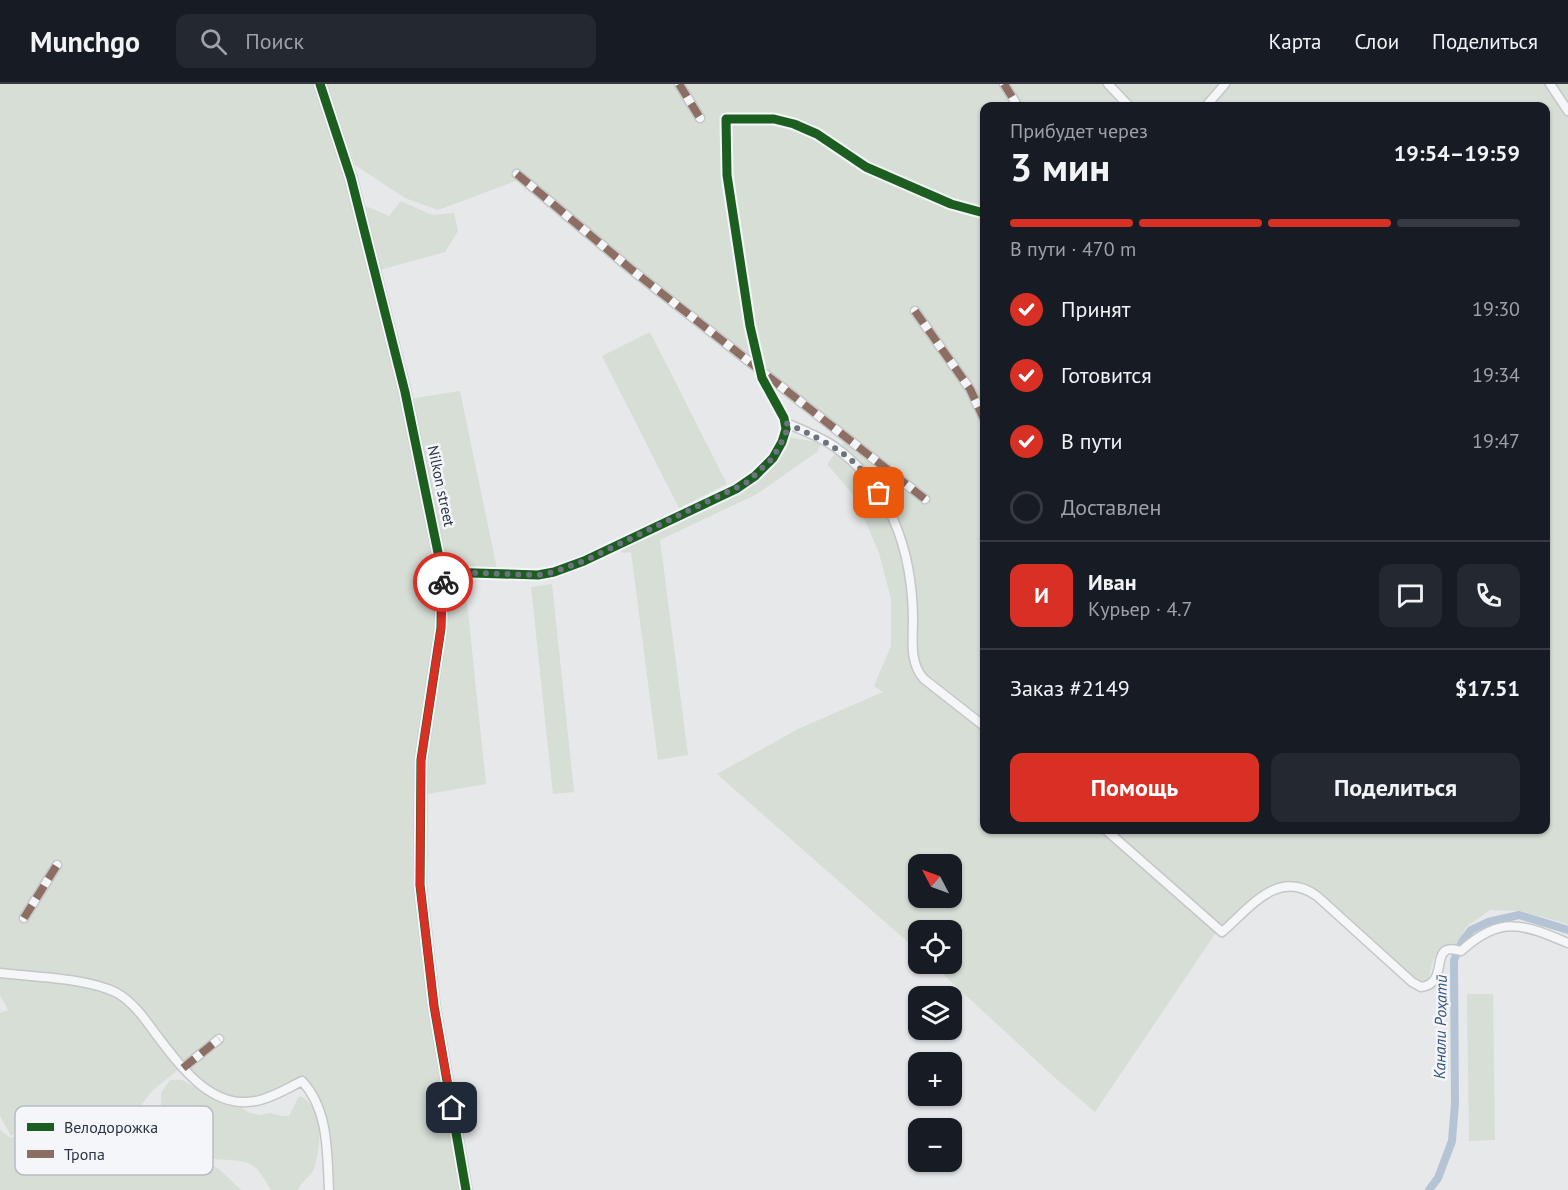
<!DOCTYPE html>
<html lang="ru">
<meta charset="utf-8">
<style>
body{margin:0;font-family:"PT Sans",sans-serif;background:#242831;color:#f1f3f6;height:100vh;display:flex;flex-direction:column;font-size:22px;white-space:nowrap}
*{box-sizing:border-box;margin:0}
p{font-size:20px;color:#9ea1a6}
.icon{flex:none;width:33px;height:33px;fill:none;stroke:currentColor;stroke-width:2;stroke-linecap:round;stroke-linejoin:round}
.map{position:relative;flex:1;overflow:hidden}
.side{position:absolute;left:980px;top:18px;width:570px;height:732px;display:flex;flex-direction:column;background:#171b24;border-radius:12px;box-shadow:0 2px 4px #0004}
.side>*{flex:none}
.needle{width:39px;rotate:311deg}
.controls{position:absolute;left:908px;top:770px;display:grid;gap:12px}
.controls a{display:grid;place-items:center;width:54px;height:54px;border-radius:12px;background:#171b24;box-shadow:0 2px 4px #0004;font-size:30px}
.pin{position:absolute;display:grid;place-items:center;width:51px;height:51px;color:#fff;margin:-26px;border-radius:12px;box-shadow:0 3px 9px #0006}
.courier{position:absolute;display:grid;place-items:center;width:60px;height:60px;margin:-30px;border:4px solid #d93025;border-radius:50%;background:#fff;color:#222;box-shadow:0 2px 8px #0007}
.head em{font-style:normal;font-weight:700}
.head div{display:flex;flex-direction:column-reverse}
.head{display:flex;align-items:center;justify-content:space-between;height:102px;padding:0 30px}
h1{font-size:39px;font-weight:700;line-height:45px}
.bar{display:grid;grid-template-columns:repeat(4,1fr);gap:9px 6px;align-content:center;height:72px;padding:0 30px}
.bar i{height:8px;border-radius:4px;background:#363941}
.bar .current{background:#d93025}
.bar p{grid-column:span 4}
.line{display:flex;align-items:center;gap:15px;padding:0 30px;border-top:2px solid #363941}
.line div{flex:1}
.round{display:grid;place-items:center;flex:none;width:63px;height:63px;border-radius:12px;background:#242831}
ol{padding:0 30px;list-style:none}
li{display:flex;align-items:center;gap:18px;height:66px}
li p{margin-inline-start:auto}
li .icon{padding:6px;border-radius:50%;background:#d93025;color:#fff;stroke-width:4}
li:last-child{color:#9ea1a6}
li i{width:33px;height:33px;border:3px solid #363941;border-radius:50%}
.action{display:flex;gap:12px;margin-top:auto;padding:12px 30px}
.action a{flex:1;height:69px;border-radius:12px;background:#d93025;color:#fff;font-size:24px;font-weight:700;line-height:69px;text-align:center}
.action a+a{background:#242831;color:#f1f3f6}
header{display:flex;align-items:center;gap:36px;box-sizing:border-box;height:84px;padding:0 30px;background:#171b24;border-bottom:2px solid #363941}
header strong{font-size:28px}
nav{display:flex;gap:33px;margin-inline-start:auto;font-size:21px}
.search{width:420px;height:54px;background:#242831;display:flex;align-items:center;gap:15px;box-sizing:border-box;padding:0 21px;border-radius:12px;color:#9ea1a6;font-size:22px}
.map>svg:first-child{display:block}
.green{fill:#d6ded6;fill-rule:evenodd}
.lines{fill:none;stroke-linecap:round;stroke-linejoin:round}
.canal{stroke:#b4c4d5;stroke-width:8}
.minor-casing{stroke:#c4c6c8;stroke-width:11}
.tertiary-casing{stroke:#c4c6c8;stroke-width:14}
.minor{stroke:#f5f6f7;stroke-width:8}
.tertiary{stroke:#f5f6f7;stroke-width:10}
.quiet{stroke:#8d6e63;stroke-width:8;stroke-dasharray:15 8;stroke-linecap:butt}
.cycleway-casing{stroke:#f4f6f9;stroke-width:13}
.cycleway{stroke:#1b5e20;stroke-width:9}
.done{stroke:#6c737f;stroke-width:6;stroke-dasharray:0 10.8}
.route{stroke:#d93025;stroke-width:8}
.labels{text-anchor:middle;stroke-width:5;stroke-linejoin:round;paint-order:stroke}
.street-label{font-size:15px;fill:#2b3445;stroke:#f4f6f9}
.water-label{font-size:16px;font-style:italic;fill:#34527a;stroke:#f4f6f9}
.key{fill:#f4f6f9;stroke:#b8bcc3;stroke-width:1.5}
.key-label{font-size:16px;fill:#2b3445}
</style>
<header>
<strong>Munchgo</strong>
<div class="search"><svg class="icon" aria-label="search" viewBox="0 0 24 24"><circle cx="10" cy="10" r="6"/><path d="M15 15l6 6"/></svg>Поиск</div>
<nav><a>Карта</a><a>Слои</a><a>Поделиться</a></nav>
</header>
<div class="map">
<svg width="1568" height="1106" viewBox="0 0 1568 1106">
<rect width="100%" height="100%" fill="#e6e8ea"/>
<!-- green -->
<path class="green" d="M0,0H317C369,164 406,332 442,500L419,511L437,529L418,675L414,796L435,952L461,1106H327C328,1077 335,1029 313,1005C310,1002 306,999 302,997L260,1017L234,1015L214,1008L183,982L153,1006L113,1056L132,1047L159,1050L219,1085L241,1106H0V1046L11,1054L37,1041H50L88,1058L50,1040L37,1039L11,1052L0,1032V929L8,926L0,911Z
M326,0H1568V840L1520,827L1490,826L1466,843L1455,866L1442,865C1431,873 1431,886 1428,898L1421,902L1309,806L1288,798L1264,807L1234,836L1219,844L1095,1028L1053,992L931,879H951V846H918V867L717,690L798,645L883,608L874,602L891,562V515L879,469L855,413L827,380L844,358L523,94L438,126L405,114L355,81ZM984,22H1545V746H984ZM918,780H951V813H918Z
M401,117L432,131L454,129L458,147L445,168L376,187L360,124L368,123L389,132Z
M650,248L727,400L679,424L602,272Z
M460,307L498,490H464L486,700L422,711L426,652L437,597L442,474L440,451L409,315Z
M783,352L821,359L817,368L757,410L660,456L688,671L658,676L631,468L622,469L619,462L746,402L772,373Z
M552,500L574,708L553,710L531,503Z
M1467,910H1493L1495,1056L1469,1057Z
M170,996H182L204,1008L237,1021L250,1029L260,1031L270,1029L282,1032H289L298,1014L301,1012C322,1025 321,1052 317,1073C316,1078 315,1083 313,1087C308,1094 301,1098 298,1106H271C266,1099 261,1088 255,1083C241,1072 220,1079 205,1072C188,1063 174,1050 161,1037V1009Z"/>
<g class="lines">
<!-- canal -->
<path class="canal" d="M1429,1106L1438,1094L1452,1057L1455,1019L1454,876L1462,858L1471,846L1488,838L1519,831L1568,846"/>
<defs>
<path id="minor" d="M679,0L700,34
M1004,0L1017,21
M1108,0L1129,22
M1550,0L1568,27
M1206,22L1225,0
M517,90L632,186L925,415
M915,227L970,305L984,335
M786,339C802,346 821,353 835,363C891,404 912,467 913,534C913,555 909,579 924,595L984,642
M442,488L538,491L554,488L584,477L736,405L755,392L773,374L782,358L786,345L784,334L762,294L750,242L727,91L726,35H774L794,40L817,50L866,83L951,120L984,129
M1106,746L1222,848C1251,823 1278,784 1317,812L1412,898L1421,903C1452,899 1426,856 1461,867C1501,831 1523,840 1568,859
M24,834L57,781
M0,889C33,893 89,894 117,909C133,918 145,935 155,949C179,980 210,1026 256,1017C272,1014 288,1004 302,997C329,1026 327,1069 329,1106
M183,984L219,955"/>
<path id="tertiary" d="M320,0L351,94L405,308L442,488L441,544L421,676L420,801L434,922L466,1106"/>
</defs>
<!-- minor casing -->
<use href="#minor" class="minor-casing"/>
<!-- tertiary casing -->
<use href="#tertiary" class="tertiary-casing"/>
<!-- minor -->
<use href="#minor" class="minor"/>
<!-- tertiary -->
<use href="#tertiary" class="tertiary"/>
<!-- quiet -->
<path class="quiet" d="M679,0L700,34
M1004,0L1017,21
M517,90L632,186L925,415
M915,227L970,305L984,335
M24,834L57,781
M183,984L219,955"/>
<defs>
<path id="cycleway" d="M320,0L351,94L405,308L442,488L441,544L421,676L420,801L434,922L466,1106
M442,488L538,491L554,488L584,477L736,405L755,392L773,374L782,358L786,345L784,334L762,294L750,242L727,91L726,35H774L794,40L817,50L866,83L951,120L984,129"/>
</defs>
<!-- cycleway casing -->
<use href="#cycleway" class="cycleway-casing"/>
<!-- cycleway -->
<use href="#cycleway" class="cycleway"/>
</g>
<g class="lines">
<!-- done -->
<path class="done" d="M443,498L442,488L538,491L554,488L584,477L746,399L773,374L786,350V339C825,357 856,371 879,409"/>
<!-- route -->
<path class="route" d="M443,498L441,544L421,676L420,801L434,922L452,1024"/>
</g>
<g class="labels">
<!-- street labels -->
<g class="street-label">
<text transform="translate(441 402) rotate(78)" y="5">Nilkon street</text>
</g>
<!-- water labels -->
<g class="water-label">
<text transform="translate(1440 943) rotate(-89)" y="6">Канали Роҳатӣ</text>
</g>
</g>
<!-- legend -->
<rect x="15" y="1022" width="198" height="69" rx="9" class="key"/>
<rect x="27" y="1039" width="27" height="8" fill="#1b5e20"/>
<rect x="27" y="1066" width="27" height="8" fill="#8d6e63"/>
<g class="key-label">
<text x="64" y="1049">Велодорожка</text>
<text x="64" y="1076">Тропа</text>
</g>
</svg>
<div class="controls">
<a><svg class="needle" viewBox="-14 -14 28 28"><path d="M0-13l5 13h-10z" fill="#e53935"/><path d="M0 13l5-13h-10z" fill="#9ea1a6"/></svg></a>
<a><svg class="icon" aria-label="locate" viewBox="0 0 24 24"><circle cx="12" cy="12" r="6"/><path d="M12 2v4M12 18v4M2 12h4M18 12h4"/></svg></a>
<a><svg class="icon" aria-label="layers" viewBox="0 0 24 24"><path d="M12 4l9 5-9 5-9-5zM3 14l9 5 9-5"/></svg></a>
<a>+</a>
<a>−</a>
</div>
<div class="pin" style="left:879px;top:409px;background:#ea580c"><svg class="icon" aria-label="bag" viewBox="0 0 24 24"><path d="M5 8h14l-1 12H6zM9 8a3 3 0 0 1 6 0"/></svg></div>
<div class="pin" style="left:452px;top:1024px;background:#1f2937"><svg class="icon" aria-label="home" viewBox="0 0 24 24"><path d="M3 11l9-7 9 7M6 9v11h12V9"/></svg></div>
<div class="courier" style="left:443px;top:498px"><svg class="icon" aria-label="bike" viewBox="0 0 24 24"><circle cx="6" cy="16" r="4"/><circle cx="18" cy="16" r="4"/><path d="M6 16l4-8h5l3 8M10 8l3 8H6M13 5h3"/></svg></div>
<section class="side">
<div class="head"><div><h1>3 мин</h1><p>Прибудет через</p></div><em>19:54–19:59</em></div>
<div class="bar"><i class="current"></i><i class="current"></i><i class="current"></i><i></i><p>В пути · 470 m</p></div>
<ol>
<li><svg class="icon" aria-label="check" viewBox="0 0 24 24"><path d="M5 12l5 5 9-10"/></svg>Принят<p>19:30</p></li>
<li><svg class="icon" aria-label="check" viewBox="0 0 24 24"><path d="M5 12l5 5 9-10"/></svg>Готовится<p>19:34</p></li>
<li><svg class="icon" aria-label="check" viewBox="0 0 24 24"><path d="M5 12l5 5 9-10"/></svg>В пути<p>19:47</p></li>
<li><i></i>Доставлен</li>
</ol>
<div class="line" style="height:108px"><b class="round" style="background:#d93025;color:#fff">И</b><div><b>Иван</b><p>Курьер · 4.7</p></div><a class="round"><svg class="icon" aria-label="chat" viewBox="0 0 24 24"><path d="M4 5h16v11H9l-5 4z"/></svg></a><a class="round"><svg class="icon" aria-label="phone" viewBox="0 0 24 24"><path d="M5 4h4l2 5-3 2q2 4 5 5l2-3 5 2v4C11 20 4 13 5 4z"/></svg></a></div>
<div class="line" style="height:78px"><div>Заказ #2149</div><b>$17.51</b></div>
<div class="action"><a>Помощь</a><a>Поделиться</a></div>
</section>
</div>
